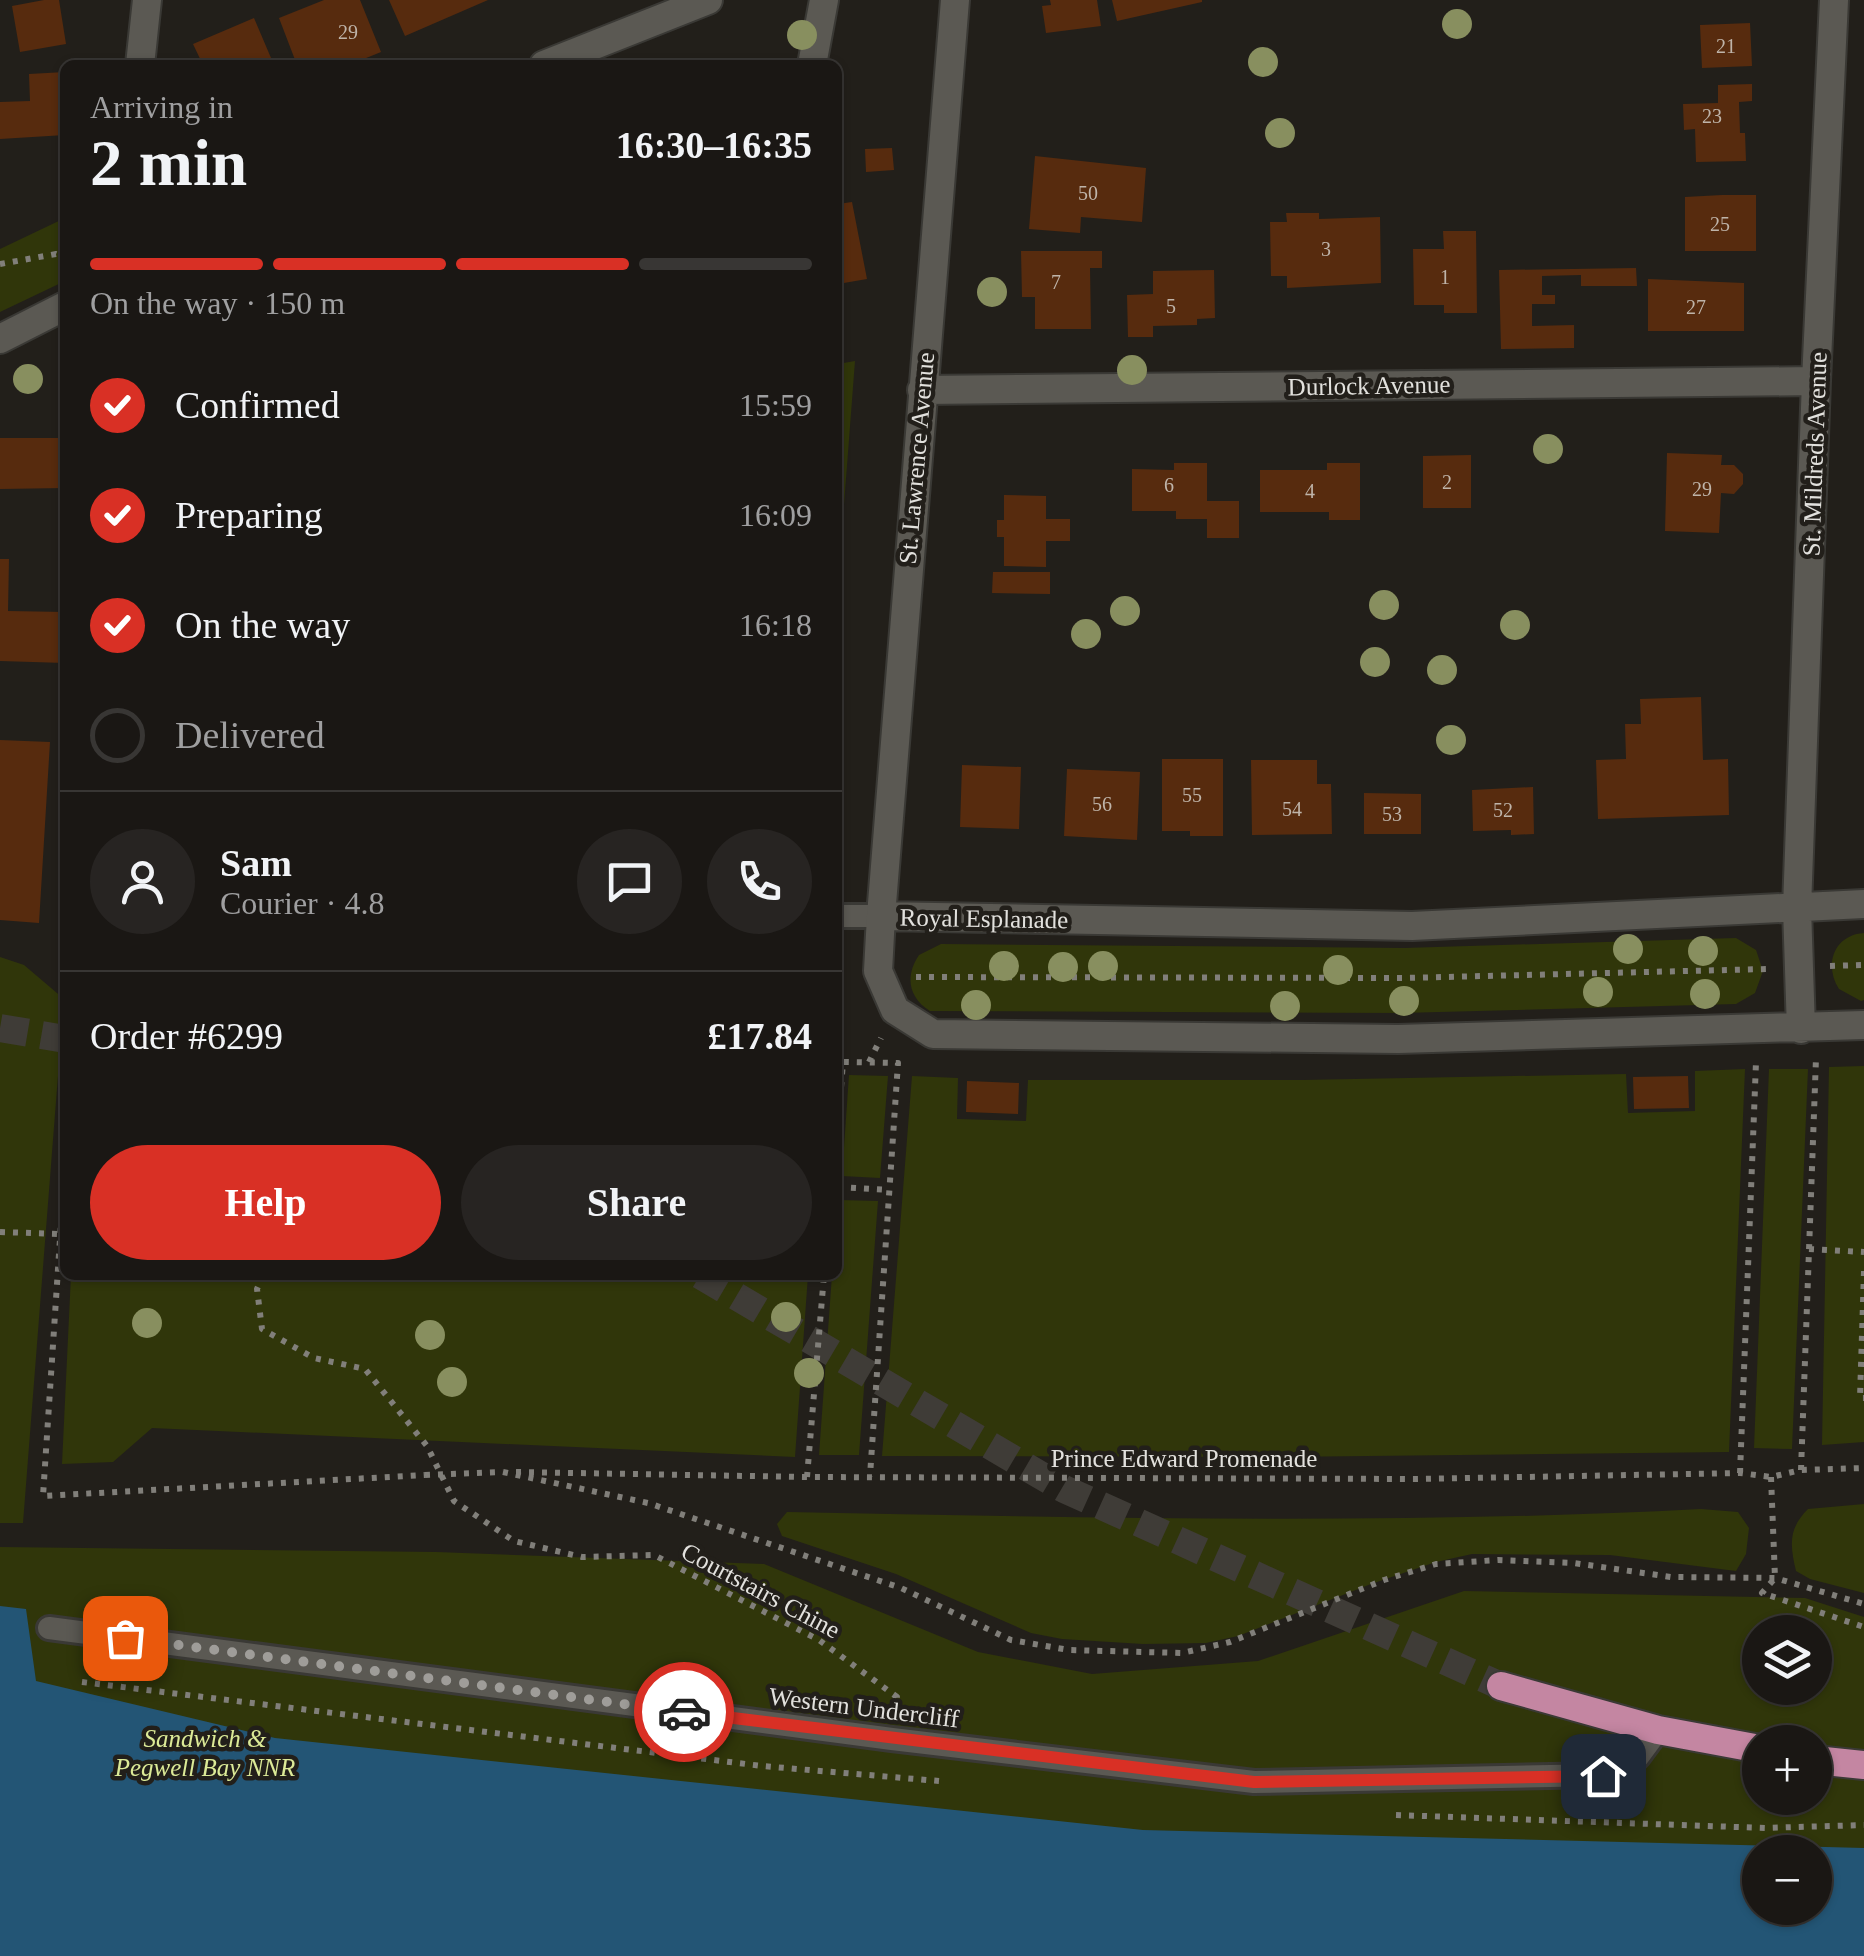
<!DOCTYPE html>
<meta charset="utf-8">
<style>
body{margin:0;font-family:Georgia,serif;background:#272422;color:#f1f3f6;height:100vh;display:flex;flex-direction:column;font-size:38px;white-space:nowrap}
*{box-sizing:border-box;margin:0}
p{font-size:32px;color:#9f9fa0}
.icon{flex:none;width:55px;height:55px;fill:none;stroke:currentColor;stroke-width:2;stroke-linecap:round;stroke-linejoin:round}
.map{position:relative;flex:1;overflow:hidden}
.side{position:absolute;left:60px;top:60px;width:782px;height:1220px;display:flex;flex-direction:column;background:#1a1714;border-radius:15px;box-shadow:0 2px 8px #0004,0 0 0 2px #383634}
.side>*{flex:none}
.fabs{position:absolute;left:1742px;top:1615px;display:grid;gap:20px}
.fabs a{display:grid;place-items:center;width:90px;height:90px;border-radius:50%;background:#1a1714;box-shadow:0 2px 8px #0004,0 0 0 2px #383634;font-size:50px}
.pin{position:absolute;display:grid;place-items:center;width:85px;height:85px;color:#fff;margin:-42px;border-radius:20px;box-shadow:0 5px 15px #0006}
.courier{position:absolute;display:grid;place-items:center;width:100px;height:100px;margin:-50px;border:8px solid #d93025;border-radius:50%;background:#fff;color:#222;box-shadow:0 2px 12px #0007}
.summary em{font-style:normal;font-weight:600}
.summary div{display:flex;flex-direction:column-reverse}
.summary{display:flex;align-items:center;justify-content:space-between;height:170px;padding:0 30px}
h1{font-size:65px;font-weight:600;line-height:75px}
.bar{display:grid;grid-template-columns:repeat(4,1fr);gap:15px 10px;align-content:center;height:120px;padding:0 30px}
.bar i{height:12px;border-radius:8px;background:#383634}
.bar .selected{background:#d93025}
.bar p{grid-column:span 4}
.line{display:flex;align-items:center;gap:25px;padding:0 30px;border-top:2px solid #383634}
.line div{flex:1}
.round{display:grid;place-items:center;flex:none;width:105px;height:105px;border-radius:52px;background:#272422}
ol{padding:0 30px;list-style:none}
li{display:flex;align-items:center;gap:30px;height:110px}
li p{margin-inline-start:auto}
li .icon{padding:10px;border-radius:50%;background:#d93025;color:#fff;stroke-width:4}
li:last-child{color:#9f9fa0}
li i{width:55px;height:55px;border:5px solid #383634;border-radius:50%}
.primary-button{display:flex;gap:20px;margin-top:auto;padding:20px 30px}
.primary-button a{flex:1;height:115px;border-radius:60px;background:#d93025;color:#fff;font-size:40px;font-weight:600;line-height:115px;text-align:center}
.primary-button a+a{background:#272422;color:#f1f3f6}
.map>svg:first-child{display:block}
.green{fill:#30360a;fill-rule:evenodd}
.water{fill:#235575;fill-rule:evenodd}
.building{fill:#572b0e}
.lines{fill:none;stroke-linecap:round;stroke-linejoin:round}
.trunk-tunnel{stroke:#3f3c37;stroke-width:28;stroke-dasharray:28 14;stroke-linecap:butt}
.service-casing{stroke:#3a3935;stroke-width:28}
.minor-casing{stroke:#3a3935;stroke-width:32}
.tertiary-casing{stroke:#3a3935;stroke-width:32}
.trunk-casing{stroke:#3a3935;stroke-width:32}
.path{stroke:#817f7a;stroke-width:6;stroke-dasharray:5 8;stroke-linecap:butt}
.service{stroke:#5b5953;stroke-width:22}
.minor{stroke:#5b5953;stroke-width:28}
.tertiary{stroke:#5b5953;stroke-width:28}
.trunk{stroke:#c486a2;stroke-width:28}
.path-bridge{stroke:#817f7a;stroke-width:6;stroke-dasharray:5 8;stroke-linecap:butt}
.tree{fill:#888f5f}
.done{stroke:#9f9d99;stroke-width:10;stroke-dasharray:0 18}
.route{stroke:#d93025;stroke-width:12}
.labels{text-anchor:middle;stroke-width:9;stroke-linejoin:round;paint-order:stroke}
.number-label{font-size:20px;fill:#bfb4a9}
.street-label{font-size:25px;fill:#e2e1dd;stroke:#221f1a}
.park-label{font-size:25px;font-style:italic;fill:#dcea97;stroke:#221f1a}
</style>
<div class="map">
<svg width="1864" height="1956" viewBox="0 0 1864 1956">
<rect width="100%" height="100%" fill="#221f1a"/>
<!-- green -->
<path class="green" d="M65,218V281L0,312V249Z
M855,361L838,583V364Z
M1864,933V1000L1861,1001L1839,989C1824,966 1833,935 1864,933Z
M1736,938L1756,950L1763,971L1755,993L1736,1004L1401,1013L930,1011C908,997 905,976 919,955L941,944L1404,948Z
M0,957L24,965L64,999L23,1523H0Z
M1864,1066V1442L1822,1445L1829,1067Z
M1745,1069L1729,1452L1278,1457L882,1456L912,1076L958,1078L957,1119L1026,1121L1028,1080H1302L1626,1074L1628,1113L1695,1111V1071Z
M1769,1069H1808L1792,1449L1754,1448Z
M849,1075L888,1076L880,1178L842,1176Z
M838,1200L878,1201L859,1455H819L832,1275H838Z
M71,1275H808L795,1457L152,1428L113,1462L62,1464Z
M1864,1504V1593L1810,1579L1796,1571C1790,1545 1788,1529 1808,1509Z
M1701,1509L1738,1512L1749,1528L1746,1554L1736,1571L1610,1555L1472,1554L1436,1562L1371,1584L1238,1636L1206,1643L1143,1644L1062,1639L1031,1633L896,1574L782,1536L777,1524L787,1512C1091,1518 1397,1525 1701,1509Z
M0,1547L436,1552L764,1564L978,1652L1092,1674L1258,1661L1464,1591L1805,1598L1864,1617V1956H0ZM1760,1632H1815V1688H1760ZM1760,1742H1815V1798H1760ZM1760,1852H1815V1908H1760Z"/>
<!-- water -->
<path class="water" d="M0,1606L26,1609L36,1681L275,1738L1143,1830L1864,1848V1956H0ZM1760,1852H1815V1908H1760Z"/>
<!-- building -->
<path class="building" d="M44,0H59L66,44L20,52L12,6Z
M324,0H360L381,52L349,65H297L279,18Z
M389,0H488L405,36Z
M1050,0H1097L1101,26L1046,33L1042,6L1051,5Z
M1112,0H1202V2L1117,21Z
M254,18L274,65H203L193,44Z
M1750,23L1752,66L1702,68L1700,25Z
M65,72V135L0,139V102L30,101L29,74Z
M1752,84V101L1739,102L1740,133H1745L1746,161L1696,162L1695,129L1684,130L1683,104L1718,103V85Z
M892,148L894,170L866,172L865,149Z
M1035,156L1146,168L1142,222L1081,217L1080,233L1029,229Z
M1722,195H1756V251H1685V197Z
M852,202L867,279L838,284V204Z
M1286,213H1319V219L1380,217L1381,283L1287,288V276H1271L1270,222H1287Z
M1443,231H1476L1477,313H1444V305H1414L1413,249H1444Z
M1021,251H1102V268H1090L1091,329H1035V297H1022Z
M1636,268L1637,286H1581V275L1542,276V295H1555V304H1532V326L1574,325V348L1501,349L1499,270Z
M1214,270L1215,318L1197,319V325L1153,326V337H1128L1127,295L1153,294V271Z
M1648,279L1744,283V331H1648Z
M0,438H65V488L0,489Z
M1667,453L1722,455L1721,465H1734L1743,474V484L1734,494L1721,493L1719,533L1665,531Z
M1471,455V508H1423V456Z
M1174,463H1207V501H1239V538H1207V519H1176V511H1132V469L1174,470Z
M1327,463H1360V520H1329V512H1260V470H1327Z
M1004,495L1046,496V519H1070V541H1046V567L1004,566V537H997V520H1004Z
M0,559H9L8,611L65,612V663L0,661Z
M993,572H1050V594L992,593Z
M1701,697L1703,760L1728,759L1729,815L1598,819L1596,760L1626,759L1625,724H1641L1640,699Z
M0,740L50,742L39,923L0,920Z
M1162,759H1223V836H1190V831H1162Z
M1251,760H1317V784H1331L1332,834L1252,835Z
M962,765L1021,767L1019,829L960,827Z
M1067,769L1140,772L1137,840L1064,836Z
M1533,787L1534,834L1511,835V830L1473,831L1472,790Z
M1364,793L1421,794V834H1364Z
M1688,1076L1689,1108L1634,1109L1633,1077Z
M967,1081L1019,1083L1018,1114L966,1112Z"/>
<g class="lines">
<!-- trunk-tunnel -->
<path class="trunk-tunnel" d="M0,1028L65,1039
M700,1275L1064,1489L1501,1686"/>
<defs>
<path id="service" d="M838,916H881
M49,1628L892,1739L1254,1782L1603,1775L1638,1757L1658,1730"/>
<path id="minor" d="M955,0L881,916L878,971L895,1010L933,1034L1398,1039L1864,1025
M140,65L147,0
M812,65L824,0
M922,390L1816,381
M881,916L1412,926L1864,904
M1801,1029L1797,908L1816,381L1834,0"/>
<path id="tertiary" d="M544,65L708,0
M0,339L65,306"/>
<path id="trunk" d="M1501,1686L1658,1730L1760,1749
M1815,1760L1864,1765"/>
</defs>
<!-- service casing -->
<use href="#service" class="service-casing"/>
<!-- minor casing -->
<use href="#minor" class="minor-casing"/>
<!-- tertiary casing -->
<use href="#tertiary" class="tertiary-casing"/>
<!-- trunk casing -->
<use href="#trunk" class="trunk-casing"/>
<!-- path -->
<path class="path" d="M0,264L56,254L65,258
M1830,966L1864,965
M916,977L1404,978L1768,969
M869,1062L881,1038
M838,1126L843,1062L898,1063L870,1476
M65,1163L43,1496L425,1475
M838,1187L889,1190
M0,1232L60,1234
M1809,1249L1864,1252
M1864,1271L1860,1398H1864
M263,1275L257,1289L262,1329L314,1358L365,1369L427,1446L454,1501L514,1541L582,1557L654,1555L819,1640L897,1697L896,1707
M1801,1470L1816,1058
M503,1472L648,1503L901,1588L1011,1640L1069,1650L1182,1653L1230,1642L1384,1580L1436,1564L1498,1560L1574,1563L1671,1577L1775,1578L1864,1604
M516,1472L807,1477L1415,1479L1740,1473L1771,1477L1801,1470L1864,1468
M1740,1473L1756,1062
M807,1477L824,1275
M1771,1477L1775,1578L1762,1593L1864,1627
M82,1682L762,1766L939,1781
M1396,1815L1765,1828L1864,1825"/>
<!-- service -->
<use href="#service" class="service"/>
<!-- minor -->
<use href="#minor" class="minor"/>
<!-- tertiary -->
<use href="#tertiary" class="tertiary"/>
<!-- trunk -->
<use href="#trunk" class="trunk"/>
<!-- path-bridge -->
<path class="path-bridge" d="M425,1475L503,1472"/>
</g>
<!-- trees -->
<g class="tree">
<circle cx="1457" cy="24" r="15"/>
<circle cx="802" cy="35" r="15"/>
<circle cx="1263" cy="62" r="15"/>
<circle cx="1280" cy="133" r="15"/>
<circle cx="992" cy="292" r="15"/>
<circle cx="1132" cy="370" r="15"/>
<circle cx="28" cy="379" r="15"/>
<circle cx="1548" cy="449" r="15"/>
<circle cx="1384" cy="605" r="15"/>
<circle cx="1125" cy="611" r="15"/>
<circle cx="1515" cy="625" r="15"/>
<circle cx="1086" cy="634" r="15"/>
<circle cx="1375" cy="662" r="15"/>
<circle cx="1442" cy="670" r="15"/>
<circle cx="1451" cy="740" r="15"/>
<circle cx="1628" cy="949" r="15"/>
<circle cx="1703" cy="951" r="15"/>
<circle cx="1004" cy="966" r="15"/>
<circle cx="1103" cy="966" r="15"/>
<circle cx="1063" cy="967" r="15"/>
<circle cx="1338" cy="970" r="15"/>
<circle cx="1598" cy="992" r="15"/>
<circle cx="1705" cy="994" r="15"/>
<circle cx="1404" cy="1001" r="15"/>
<circle cx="976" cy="1005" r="15"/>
<circle cx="1285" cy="1006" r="15"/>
<circle cx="786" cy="1317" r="15"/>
<circle cx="147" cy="1323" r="15"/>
<circle cx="430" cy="1335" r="15"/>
<circle cx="809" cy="1373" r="15"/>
<circle cx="452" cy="1382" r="15"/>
</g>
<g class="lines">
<!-- done -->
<path class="done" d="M125,1638L684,1712"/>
<!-- route -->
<path class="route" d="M684,1712L1254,1782L1603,1776"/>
</g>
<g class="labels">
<!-- number labels -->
<g class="number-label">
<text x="348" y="39">29</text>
<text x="1726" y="53">21</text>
<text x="1712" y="123">23</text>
<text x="1088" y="200">50</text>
<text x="1720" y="231">25</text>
<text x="1326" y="256">3</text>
<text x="1445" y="284">1</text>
<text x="1056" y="289">7</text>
<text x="1171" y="313">5</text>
<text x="1696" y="314">27</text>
<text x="1447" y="489">2</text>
<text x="1169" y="492">6</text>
<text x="1702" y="496">29</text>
<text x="1310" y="498">4</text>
<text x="1192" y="802">55</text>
<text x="1102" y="811">56</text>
<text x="1292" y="816">54</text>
<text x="1503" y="817">52</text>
<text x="1392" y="821">53</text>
</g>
<!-- street labels -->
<g class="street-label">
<text transform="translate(1369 385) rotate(-1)" y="9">Durlock Avenue</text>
<text transform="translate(1814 454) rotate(-88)" y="9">St. Mildreds Avenue</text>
<text transform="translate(916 458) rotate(-85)" y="9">St. Lawrence Avenue</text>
<text transform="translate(984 918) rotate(1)" y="9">Royal Esplanade</text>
<text x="1184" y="1467">Prince Edward Promenade</text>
<text transform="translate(761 1590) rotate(28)" y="9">Courtstairs Chine</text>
<text transform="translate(864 1707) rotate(7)" y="9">Western Undercliff</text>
</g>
<!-- park labels -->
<g class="park-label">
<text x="205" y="1747">Sandwich &amp;<tspan x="205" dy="29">Pegwell Bay NNR</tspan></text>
</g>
</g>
</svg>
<div class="fabs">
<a><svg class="icon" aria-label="layers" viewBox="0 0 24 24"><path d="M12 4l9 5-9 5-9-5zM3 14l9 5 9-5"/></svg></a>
<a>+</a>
<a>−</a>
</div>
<div class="pin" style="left:125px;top:1638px;background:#ea580c"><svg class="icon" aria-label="bag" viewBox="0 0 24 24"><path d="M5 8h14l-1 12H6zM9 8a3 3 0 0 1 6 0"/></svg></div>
<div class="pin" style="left:1603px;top:1776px;background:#1f2937"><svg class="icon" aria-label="home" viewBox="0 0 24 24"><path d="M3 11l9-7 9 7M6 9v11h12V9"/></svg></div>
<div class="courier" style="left:684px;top:1712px"><svg class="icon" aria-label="car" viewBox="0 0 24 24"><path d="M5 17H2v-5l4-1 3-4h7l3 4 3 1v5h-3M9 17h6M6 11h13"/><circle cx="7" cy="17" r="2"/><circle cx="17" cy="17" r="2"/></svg></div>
<section class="side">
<div class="summary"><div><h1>2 min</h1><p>Arriving in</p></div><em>16:30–16:35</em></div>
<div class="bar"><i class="selected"></i><i class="selected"></i><i class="selected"></i><i></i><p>On the way · 150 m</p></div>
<ol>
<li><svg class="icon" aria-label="check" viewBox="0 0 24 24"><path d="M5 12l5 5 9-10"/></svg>Confirmed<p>15:59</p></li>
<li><svg class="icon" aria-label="check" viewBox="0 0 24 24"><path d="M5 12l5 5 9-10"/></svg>Preparing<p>16:09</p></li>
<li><svg class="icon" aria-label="check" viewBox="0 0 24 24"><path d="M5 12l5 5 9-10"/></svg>On the way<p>16:18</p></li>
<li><i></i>Delivered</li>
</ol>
<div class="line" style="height:180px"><a class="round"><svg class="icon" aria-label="person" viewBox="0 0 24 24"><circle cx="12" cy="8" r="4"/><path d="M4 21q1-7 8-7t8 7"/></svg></a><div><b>Sam</b><p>Courier · 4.8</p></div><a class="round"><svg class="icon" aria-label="chat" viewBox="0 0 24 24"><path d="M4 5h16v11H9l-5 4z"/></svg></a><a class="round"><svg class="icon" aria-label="phone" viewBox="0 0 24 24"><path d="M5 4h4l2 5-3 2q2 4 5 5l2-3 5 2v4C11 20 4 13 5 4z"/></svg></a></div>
<div class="line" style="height:130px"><div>Order #6299</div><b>£17.84</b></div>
<div class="primary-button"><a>Help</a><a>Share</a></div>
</section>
</div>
